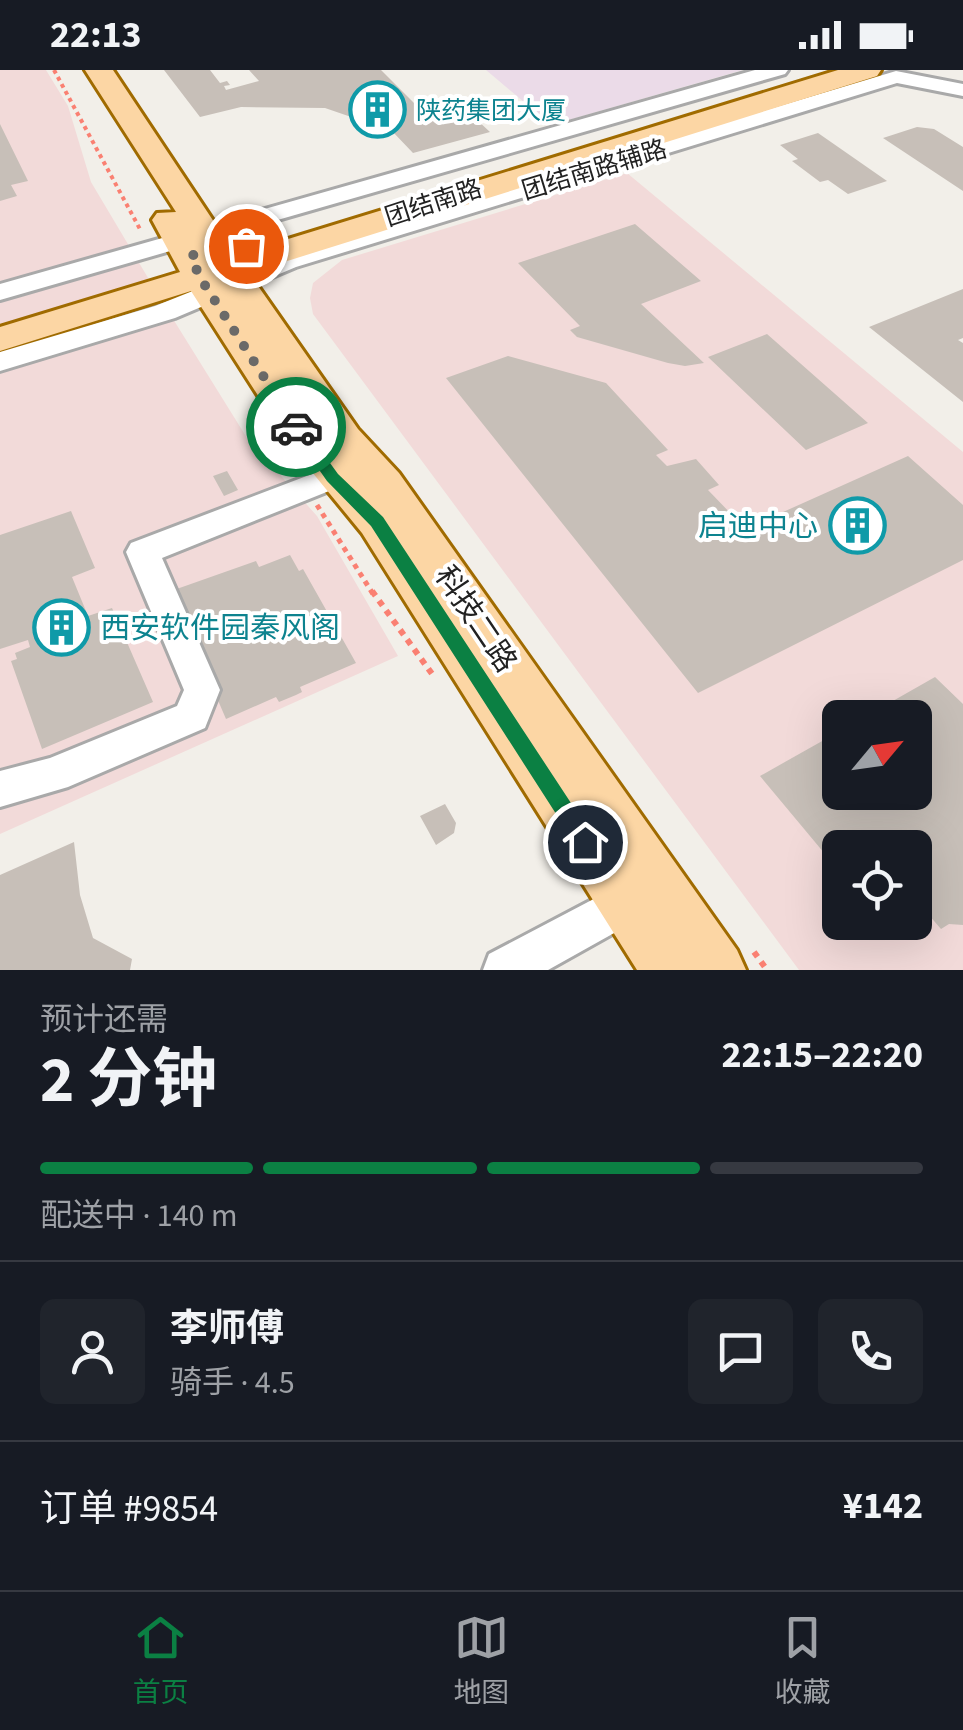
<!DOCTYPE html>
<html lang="zh">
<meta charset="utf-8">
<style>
body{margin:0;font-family:"Source Sans 3","Noto Sans SC",sans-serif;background:#20242c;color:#f1f3f6;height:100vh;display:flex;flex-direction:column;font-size:38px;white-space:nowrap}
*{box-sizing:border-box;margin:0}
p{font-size:32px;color:#9ea1a6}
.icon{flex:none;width:55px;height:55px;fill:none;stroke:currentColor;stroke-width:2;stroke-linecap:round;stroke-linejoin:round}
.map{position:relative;height:900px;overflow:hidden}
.sheet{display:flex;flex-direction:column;background:#171b24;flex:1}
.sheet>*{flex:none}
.needle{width:65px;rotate:61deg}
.fabs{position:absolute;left:822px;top:630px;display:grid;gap:20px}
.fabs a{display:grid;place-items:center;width:110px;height:110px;border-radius:15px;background:#171b24;box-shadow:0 10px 40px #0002;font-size:50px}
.pin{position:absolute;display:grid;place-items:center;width:85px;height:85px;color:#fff;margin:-42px;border:5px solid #fff;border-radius:50%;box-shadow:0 2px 10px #0007}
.courier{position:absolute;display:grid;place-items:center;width:100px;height:100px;margin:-50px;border:8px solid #0b8043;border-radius:50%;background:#fff;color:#222;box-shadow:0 2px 12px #0007}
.summary em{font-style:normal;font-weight:700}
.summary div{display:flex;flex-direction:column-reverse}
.summary{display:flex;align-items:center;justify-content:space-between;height:170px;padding:0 40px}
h1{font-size:65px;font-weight:700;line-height:75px}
.bar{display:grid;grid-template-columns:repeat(4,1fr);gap:15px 10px;align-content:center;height:120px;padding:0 40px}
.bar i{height:12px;border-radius:8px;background:#363941}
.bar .on{background:#0b8043}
.bar p{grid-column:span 4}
.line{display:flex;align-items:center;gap:25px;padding:0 40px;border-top:2px solid #363941}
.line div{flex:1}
.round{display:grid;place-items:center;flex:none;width:105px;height:105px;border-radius:15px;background:#20242c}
.status{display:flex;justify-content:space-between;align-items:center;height:70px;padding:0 50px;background:#171b24;direction:ltr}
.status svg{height:28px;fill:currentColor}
.menu{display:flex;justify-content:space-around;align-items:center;height:140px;border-top:2px solid #363941;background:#171b24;font-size:28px;color:#9ea1a6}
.menu a{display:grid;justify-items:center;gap:5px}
.menu .on{color:#0b8043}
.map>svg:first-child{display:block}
.commercial{fill:#f2dad9;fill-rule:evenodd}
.industrial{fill:#ebdbe8}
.building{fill:#c7bfb8}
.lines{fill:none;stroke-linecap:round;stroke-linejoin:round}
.minor-casing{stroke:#a9a9a9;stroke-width:6}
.major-casing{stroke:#a06b00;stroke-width:6}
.path-far2{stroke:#fa8072;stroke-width:4;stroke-dasharray:4 4;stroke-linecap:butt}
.path-far1{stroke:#fa8072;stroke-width:5;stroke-dasharray:5 5;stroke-linecap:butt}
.path{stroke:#fa8072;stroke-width:6;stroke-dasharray:6 6;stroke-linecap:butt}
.minor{fill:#fff;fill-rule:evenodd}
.major{fill:#fcd6a4;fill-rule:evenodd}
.route{fill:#0b8043}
.done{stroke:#6b6a68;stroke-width:10;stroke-dasharray:0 18}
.labels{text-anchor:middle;stroke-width:8;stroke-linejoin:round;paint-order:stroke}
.far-culture-label{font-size:25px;fill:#0d838f;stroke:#fff;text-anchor:start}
.far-street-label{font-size:25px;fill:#222;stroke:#fff}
.culture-label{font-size:30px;fill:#0d838f;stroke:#fff;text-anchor:end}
.street-label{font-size:30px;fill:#222;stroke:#fff}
</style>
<div class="status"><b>22:13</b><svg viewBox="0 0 49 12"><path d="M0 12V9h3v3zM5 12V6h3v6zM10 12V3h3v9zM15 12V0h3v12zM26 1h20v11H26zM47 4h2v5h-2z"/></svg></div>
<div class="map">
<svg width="963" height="900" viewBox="0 0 963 900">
<rect width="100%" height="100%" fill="#f2efe9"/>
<!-- commercial -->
<path class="commercial" d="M0,0H46L68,36L91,112L160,228L247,368L317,446L398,586L0,764Z
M627,103L963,382V900H799L313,244L310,228L313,213L342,190ZM840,648H915V722H840ZM840,778H915V852H840Z"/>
<!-- industrial -->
<path class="industrial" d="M486,0H743L551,55Z"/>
<!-- building -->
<path class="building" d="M164,0H210L220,13L227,11L230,15L224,16L226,20L259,11L249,0H381L432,51L448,46L443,42L463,37L490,62L413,83L392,61L325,38L241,37L200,47Z
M0,54L28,111L11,115L17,126L0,131Z
M917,57L934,59L963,77V121L883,68Z
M818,63L887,111L848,124L828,110L820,112L792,91L798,89L780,75Z
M635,154L701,211L641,234L704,293L685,296L668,293L577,267L570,260L580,256L518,193Z
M963,219V268L958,270L963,273V332L869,257Z
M767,264L868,353L806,380L708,287Z
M508,286L606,313L668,380L656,385L667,396L696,389L719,415L708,420L736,449L734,464L908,386L963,435V490L698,623L446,308Z
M227,401L238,420L224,426L213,406Z
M71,441L95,498L72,507L88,546L112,538L153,632L42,679L11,591L17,589L15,583L30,577L28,570L0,579V465Z
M290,485L299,501L303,499L356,593L300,617L302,622L296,625L279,632L276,627L226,649L171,521L256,491L259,497Z
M935,607L963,634V855L949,854L941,859L915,829V778H840V802L760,706L840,661V722H915V648H863Z
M445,734L456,753L454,763L436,775L420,746Z
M74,772L80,825L93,868L132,889L130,900H0V805Z"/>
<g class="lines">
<defs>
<path id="minor" d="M755,0H788L785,4L0,230V214Z
M896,1L963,14V26L897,13L296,197L175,248L0,301V282L155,236L278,187Z
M333,396L344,399L349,407L344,415L162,488L220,620L205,658L68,717L0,737V701L50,688L177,636L184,620L126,482L131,473Z
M626,812L641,818L647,833L641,848L548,900H483L489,884Z"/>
<path id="major" d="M85,0H113L236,185L838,0H881L877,6L249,203L358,359L399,403L737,880L746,900H637L362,463L289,374L191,221L0,281V257L180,202L152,150L157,143L176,142Z"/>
</defs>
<!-- minor casing -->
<use href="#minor" class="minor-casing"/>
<!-- major casing -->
<use href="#major" class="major-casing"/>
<!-- path-far2 -->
<path class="path-far2" d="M54,0L141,161"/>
<!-- path-far1 -->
<path class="path-far1" d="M317,435L373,524"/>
<!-- path -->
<path class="path" d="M372,521L435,608
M754,882L767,900"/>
<!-- minor -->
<use href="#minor" class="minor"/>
<!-- major -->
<use href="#major" class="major"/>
</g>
<!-- route -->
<path class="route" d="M296,352L301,353L338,404L383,447L592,765V778H578L371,456L327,411L291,360V353Z"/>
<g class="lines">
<!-- done -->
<path class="done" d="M246,176L222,184L191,185L199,206L296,357"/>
</g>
<!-- icons -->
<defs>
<symbol id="building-ring" viewBox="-11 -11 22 22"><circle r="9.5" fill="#fff" stroke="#0f9aa8" stroke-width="1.5"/><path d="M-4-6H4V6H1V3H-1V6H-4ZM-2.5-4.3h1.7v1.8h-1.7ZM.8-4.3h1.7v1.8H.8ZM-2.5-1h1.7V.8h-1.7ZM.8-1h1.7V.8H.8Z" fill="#0f9aa8"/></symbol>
</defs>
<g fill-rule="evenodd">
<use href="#building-ring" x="346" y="8" width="63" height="63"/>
<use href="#building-ring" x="826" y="424" width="63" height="63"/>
<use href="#building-ring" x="30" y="526" width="63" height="63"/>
</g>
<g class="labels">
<!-- far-culture labels -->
<g class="far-culture-label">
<text x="416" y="49">陕药集团大厦</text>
</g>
<!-- far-street labels -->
<g class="far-street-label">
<text transform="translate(594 99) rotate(-17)" y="9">团结南路辅路</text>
<text transform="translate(433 132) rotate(-18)" y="9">团结南路</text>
</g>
<!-- culture labels -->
<g class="culture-label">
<text x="818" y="466">启迪中心</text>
<text x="100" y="568" text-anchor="start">西安软件园秦风阁</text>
</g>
<!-- street labels -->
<g class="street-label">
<text transform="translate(476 549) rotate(56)" y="10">科技二路</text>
</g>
</g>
</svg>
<div class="fabs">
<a><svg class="needle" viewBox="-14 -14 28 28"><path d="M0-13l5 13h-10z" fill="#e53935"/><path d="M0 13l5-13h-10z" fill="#9ea1a6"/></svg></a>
<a><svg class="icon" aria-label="locate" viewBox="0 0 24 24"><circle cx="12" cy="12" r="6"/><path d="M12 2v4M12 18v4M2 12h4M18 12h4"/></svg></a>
</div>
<div class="pin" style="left:246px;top:176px;background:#ea580c"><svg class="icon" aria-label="bag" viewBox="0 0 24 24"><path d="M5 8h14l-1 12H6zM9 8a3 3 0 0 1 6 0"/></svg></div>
<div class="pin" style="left:585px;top:772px;background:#1f2937"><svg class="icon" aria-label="home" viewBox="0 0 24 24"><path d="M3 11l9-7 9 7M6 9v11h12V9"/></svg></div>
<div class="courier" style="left:296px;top:357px"><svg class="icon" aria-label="car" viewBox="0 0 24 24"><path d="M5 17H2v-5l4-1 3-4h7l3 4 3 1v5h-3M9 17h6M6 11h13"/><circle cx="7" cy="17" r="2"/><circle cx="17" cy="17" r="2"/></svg></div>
</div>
<section class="sheet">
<div class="summary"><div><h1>2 分钟</h1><p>预计还需</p></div><em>22:15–22:20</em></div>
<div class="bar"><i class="on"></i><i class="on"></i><i class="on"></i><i></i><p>配送中 · 140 m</p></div>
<div class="line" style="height:180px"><a class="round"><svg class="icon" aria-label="person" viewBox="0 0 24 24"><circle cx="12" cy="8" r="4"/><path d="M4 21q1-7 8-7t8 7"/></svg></a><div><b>李师傅</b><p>骑手 · 4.5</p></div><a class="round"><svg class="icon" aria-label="chat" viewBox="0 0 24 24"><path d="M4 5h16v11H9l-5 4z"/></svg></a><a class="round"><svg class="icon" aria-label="phone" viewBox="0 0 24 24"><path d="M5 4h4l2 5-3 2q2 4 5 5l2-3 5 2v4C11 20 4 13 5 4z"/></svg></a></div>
<div class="line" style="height:130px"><div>订单 #9854</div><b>¥142</b></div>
</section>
<nav class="menu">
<a class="on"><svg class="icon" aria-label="home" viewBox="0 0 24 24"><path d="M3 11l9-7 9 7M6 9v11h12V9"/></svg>首页</a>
<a><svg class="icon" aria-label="map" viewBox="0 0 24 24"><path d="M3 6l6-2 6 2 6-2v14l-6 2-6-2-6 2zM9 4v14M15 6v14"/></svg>地图</a>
<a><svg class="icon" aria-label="saved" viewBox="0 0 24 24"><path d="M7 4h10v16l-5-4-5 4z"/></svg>收藏</a>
</nav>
